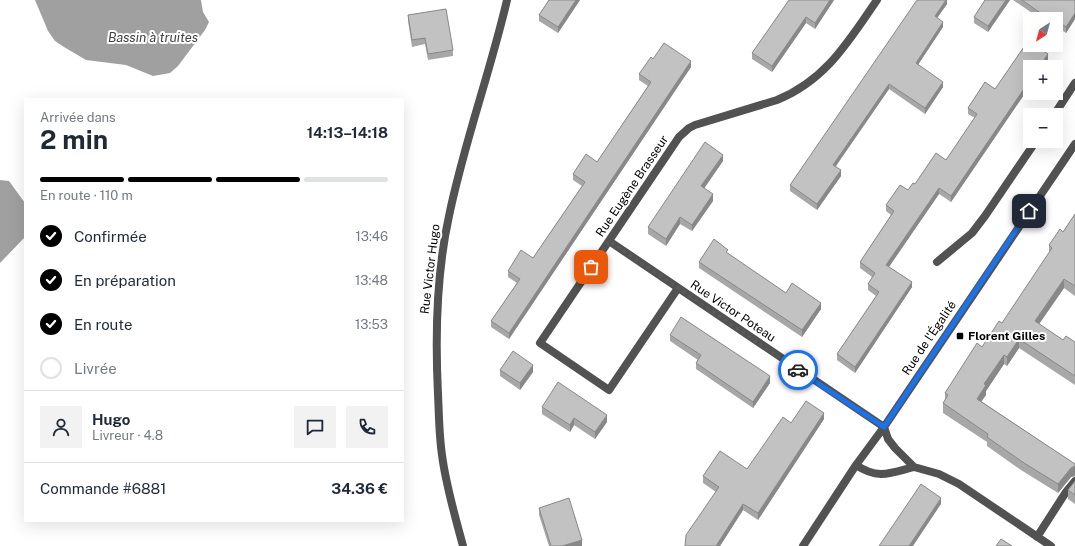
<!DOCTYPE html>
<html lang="fr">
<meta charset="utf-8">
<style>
body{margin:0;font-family:"Public Sans",sans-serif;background:#f2f2f3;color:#1f2937;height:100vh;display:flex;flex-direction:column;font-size:15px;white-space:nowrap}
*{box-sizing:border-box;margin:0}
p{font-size:13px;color:#747a83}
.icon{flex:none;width:22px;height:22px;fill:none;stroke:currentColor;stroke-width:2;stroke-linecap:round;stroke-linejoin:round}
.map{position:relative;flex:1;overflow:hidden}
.drawer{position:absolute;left:24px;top:98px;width:380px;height:424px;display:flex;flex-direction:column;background:#fff;border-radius:0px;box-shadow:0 4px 16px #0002}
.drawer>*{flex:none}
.needle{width:26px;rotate:216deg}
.buttons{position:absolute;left:1023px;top:12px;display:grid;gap:8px}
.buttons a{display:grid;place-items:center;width:40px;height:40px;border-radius:0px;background:#fff;box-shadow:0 4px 16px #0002;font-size:20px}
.pin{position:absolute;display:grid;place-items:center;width:34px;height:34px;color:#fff;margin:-17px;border-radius:8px;box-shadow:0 2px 6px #0006}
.courier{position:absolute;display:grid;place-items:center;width:40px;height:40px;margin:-20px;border:3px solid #1a73e8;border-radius:50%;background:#fff;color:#222;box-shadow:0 1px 5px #0007}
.overview em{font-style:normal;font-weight:700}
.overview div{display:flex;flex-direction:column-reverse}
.overview{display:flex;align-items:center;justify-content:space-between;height:68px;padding:0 16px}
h1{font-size:26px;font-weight:700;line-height:30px}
.bar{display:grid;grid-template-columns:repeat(4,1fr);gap:6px 4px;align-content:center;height:48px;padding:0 16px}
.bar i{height:5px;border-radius:3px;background:#e0e1e3}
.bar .active{background:#000}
.bar p{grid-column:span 4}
.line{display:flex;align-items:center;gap:10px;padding:0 16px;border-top:1px solid #e0e1e3}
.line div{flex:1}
.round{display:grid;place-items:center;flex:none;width:42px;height:42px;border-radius:0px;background:#f2f2f3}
ol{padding:0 16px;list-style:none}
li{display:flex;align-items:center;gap:12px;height:44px}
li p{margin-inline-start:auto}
li .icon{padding:4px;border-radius:50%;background:#000;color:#fff;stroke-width:4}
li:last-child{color:#747a83}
li i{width:22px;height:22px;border:2px solid #e0e1e3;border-radius:50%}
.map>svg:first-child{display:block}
.water{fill:#a0a0a0}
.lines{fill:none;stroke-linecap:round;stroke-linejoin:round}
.minor{stroke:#525252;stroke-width:8}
.tertiary{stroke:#525252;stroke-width:8}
.wall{fill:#a7a7a7}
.shaded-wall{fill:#888}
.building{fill:#c2c2c2;stroke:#888}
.done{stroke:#595959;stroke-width:4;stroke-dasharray:0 7.2}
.route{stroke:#1a73e8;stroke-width:5}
.poi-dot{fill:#000;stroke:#fff;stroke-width:1.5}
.labels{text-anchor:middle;stroke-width:4;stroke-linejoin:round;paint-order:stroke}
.street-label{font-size:12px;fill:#000;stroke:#fff}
.poi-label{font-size:12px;font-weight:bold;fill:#000;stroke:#fff;text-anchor:start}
.water-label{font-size:13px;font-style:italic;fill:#414141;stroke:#fff}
</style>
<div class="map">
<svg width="1075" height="546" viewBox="0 0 1075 546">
<rect width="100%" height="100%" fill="#fff"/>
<!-- water -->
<path class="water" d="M35,0H201L203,12L209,22L205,30L178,66L170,73L153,76L126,65L86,60L64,47L55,41L48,31Z
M0,180L9,181L25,203V237L0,263Z"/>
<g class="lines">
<!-- minor -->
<path class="minor" d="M1054,115L1075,83
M609,241L884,427L888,439L895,448L914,467L939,474L959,484L1051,546
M937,262L972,233L985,216L1036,141
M678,288L609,390L540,343L679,137L689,128L695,125L777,100C826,80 848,42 877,0
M856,465C878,480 891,473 914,467
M1037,537L1066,492L1075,481
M803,546L856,465L884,427L1075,144"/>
<!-- tertiary -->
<path class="tertiary" d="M463,546C455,516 446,486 442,455C439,435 439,414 438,394C435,334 436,275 449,216C464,143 490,73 507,0"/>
</g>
<!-- wall -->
<path class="wall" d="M549,0H580L558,33L539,21V15Z
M801,0H834L815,29L806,23L772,72L752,59V53Z
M947,0V4L937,18L943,27L918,64L943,87L925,114L889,89L836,166L841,176L817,210L790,191V185Z
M985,0H1010L988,32L974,23V17Z
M1013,0H1075V19L1066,33L1056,26V19H1041Z
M408,15L453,50V56L428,60L425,44L412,47L408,21Z
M1028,41L1030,42V45H1035L1048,54V60L1043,67H1030V86L951,202L939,194L889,267L912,282V287L855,373L837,360V354L876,296L868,290V284L872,277L860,268V262L891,215L886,211V205L900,185L908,190L913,183L915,184L936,153L946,160L975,118L968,114V108L985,82L995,89Z
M653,59L691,67L509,339L491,327V321L517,283L508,277V271L533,258L582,186L573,180V174L597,162L648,86L639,80V74Z
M723,161L704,188L713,201L692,231L680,224L666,246L648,234V227Z
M1075,214V296L1064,288L1039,324L1063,340L1075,342V385L1019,348L1007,366L1004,364L986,391V395L981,401L1075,464V476L1071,477L1058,493L1021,470L987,446V442L943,413V403L945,401V393L1002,323L1049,254V245L1063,232Z
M728,254L786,293L821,309L802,337L699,268V262Z
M670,335L770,383L753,408L696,369V363L698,360L670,341Z
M500,370L533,372L520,390L500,376Z
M542,407L607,422L595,439L574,425L570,432L542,414Z
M824,419L758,520L743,510L720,546H685L716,492L703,483V476L747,469L791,423Z
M1075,481V504L1068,499V490Z
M539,508L582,546H549L539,515Z"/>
<!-- shaded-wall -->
<path class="shaded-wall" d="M576,0H580L558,33V27Z
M830,0H834L815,29V23Z
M946,0H947V4L935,21V16Z
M1006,0H1010L988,32V26Z
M1075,13V19L1066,33V27Z
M806,17V23L772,72V66Z
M943,22V27L916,68V63Z
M1048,54V60L1043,67H1039Z
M691,61V67L509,339V333Z
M1030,80V86L951,202V196Z
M943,82V87L925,114V108Z
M889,84V89L833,170V165Z
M723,155V161L701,193V186Z
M841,170V176L817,210V204Z
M939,188V194L886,271V265Z
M713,194V201L692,231V225Z
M680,217V224L666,246V239Z
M1064,279V288L1035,330V321Z
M912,282V287L855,373V367Z
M821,303V309L802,337V330Z
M1019,339V348L1007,366V357Z
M1004,355V364L986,391V395L977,408V399L984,384Z
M533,365V372L520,390V383Z
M770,376V383L753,408V402Z
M824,413V419L758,520V513Z
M607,415V422L595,439V432Z
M574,418V425L570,432V425Z
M1075,466V476L1071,477L1058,493V484L1071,468Z
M941,498V504L913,546H909Z
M743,504V510L720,546H716Z
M582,540V546H562Z"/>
<!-- building -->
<path class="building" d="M549,0H576L558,27L539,15Z
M789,0H830L815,23L806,17L772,66L752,53Z
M917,0H946L935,16L943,22L916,63L943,82L925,108L889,84L833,165L841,170L817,204L790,185Z
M985,0H1006L988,26L974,17Z
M1022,0H1075V13L1066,27L1056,20V19H1055L1048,14L1046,17Z
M446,9L453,50L428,54L425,38L412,40L408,15Z
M1028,41L1030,42V45H1035L1048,54L1039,67H1030V80L951,196L939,188L886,265L912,282L855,367L837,354L879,292L868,284L875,273L860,262L894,211L886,205L900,185L908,190L913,183L915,184L936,153L946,160L977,114L968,108L985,82L995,89Z
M664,43L691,61L509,333L491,321L520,279L508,271L521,250L533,258L585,182L573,174L586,154L597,162L651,82L639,74L651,57L653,59Z
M705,142L723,155L701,186L713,194L692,225L680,217L666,239L648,227Z
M1075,214V286L1064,279L1035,321L1063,340L1066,336L1075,342V376L1019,339L1007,357L1004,355L984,384L986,385L977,399L1075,464V466L1071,468L1058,484L1021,461L987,437L988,434L943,403L948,395L945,393L977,343L982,347L999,321L1002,323L1052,248L1049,245L1060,229L1063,232Z
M714,239L728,250L726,252L786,293L792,283L821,303L802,330L699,262Z
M681,317L770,376L753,402L696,363L701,355L670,335Z
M513,351L533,365L520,383L500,370Z
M558,382L607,415L595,432L574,418L570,425L542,407Z
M806,401L824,413L758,513L743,504L716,546H685L686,535L719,487L703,476L720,451L747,469L783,417L791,423Z
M1075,481V495L1068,490Z
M921,484L941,498L909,546H879Z
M569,498L582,540L562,546H551L539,508Z
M1001,539L1012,546H996Z"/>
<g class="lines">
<!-- done -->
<path class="done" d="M591,267L609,241L798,370"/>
<!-- route -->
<path class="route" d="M798,370L884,427L1029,211"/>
</g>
<!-- markers -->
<rect class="poi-dot" x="956" y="332" width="8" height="8" rx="2"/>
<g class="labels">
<!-- street labels -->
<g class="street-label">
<text transform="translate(632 186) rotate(-56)" y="4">Rue Eugène Brasseur</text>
<text transform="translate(430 269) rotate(-83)" y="4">Rue Victor Hugo</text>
<text transform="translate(733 311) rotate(34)" y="4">Rue Victor Poteau</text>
<text transform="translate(929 338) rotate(-56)" y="4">Rue de l'Égalité</text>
</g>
<!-- poi labels -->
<g class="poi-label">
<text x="968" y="340">Florent Gilles</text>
</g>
<!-- water labels -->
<g class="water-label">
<text x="153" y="42">Bassin à truites</text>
</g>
</g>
</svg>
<div class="buttons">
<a><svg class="needle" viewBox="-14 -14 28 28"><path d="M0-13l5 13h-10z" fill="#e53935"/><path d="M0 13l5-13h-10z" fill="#747a83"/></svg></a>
<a>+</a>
<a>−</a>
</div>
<div class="pin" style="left:591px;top:267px;background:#ea580c"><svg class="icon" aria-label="bag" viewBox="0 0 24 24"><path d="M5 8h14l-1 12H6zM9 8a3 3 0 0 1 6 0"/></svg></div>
<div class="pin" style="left:1029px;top:211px;background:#1f2937"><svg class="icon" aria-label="home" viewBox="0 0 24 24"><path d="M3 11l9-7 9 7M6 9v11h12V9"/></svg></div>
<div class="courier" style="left:798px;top:370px"><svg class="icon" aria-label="car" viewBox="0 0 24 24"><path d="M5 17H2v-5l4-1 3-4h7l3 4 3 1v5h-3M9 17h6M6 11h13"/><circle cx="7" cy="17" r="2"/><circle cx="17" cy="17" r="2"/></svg></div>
<section class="drawer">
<div class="overview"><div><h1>2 min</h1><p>Arrivée dans</p></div><em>14:13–14:18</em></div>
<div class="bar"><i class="active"></i><i class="active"></i><i class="active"></i><i></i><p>En route · 110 m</p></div>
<ol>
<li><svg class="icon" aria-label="check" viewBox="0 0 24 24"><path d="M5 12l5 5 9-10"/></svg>Confirmée<p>13:46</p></li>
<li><svg class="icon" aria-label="check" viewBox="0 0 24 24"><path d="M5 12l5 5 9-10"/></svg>En préparation<p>13:48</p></li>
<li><svg class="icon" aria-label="check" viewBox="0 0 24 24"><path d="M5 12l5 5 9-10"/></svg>En route<p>13:53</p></li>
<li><i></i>Livrée</li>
</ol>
<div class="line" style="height:72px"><a class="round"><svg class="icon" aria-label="person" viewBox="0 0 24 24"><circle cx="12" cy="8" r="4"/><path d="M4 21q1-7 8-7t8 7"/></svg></a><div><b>Hugo</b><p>Livreur · 4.8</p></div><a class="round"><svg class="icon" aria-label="chat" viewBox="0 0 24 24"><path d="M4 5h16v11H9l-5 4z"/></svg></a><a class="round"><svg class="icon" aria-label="phone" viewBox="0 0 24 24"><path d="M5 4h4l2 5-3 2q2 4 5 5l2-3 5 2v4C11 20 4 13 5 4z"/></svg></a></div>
<div class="line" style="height:52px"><div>Commande #6881</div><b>34.36 €</b></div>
</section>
</div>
